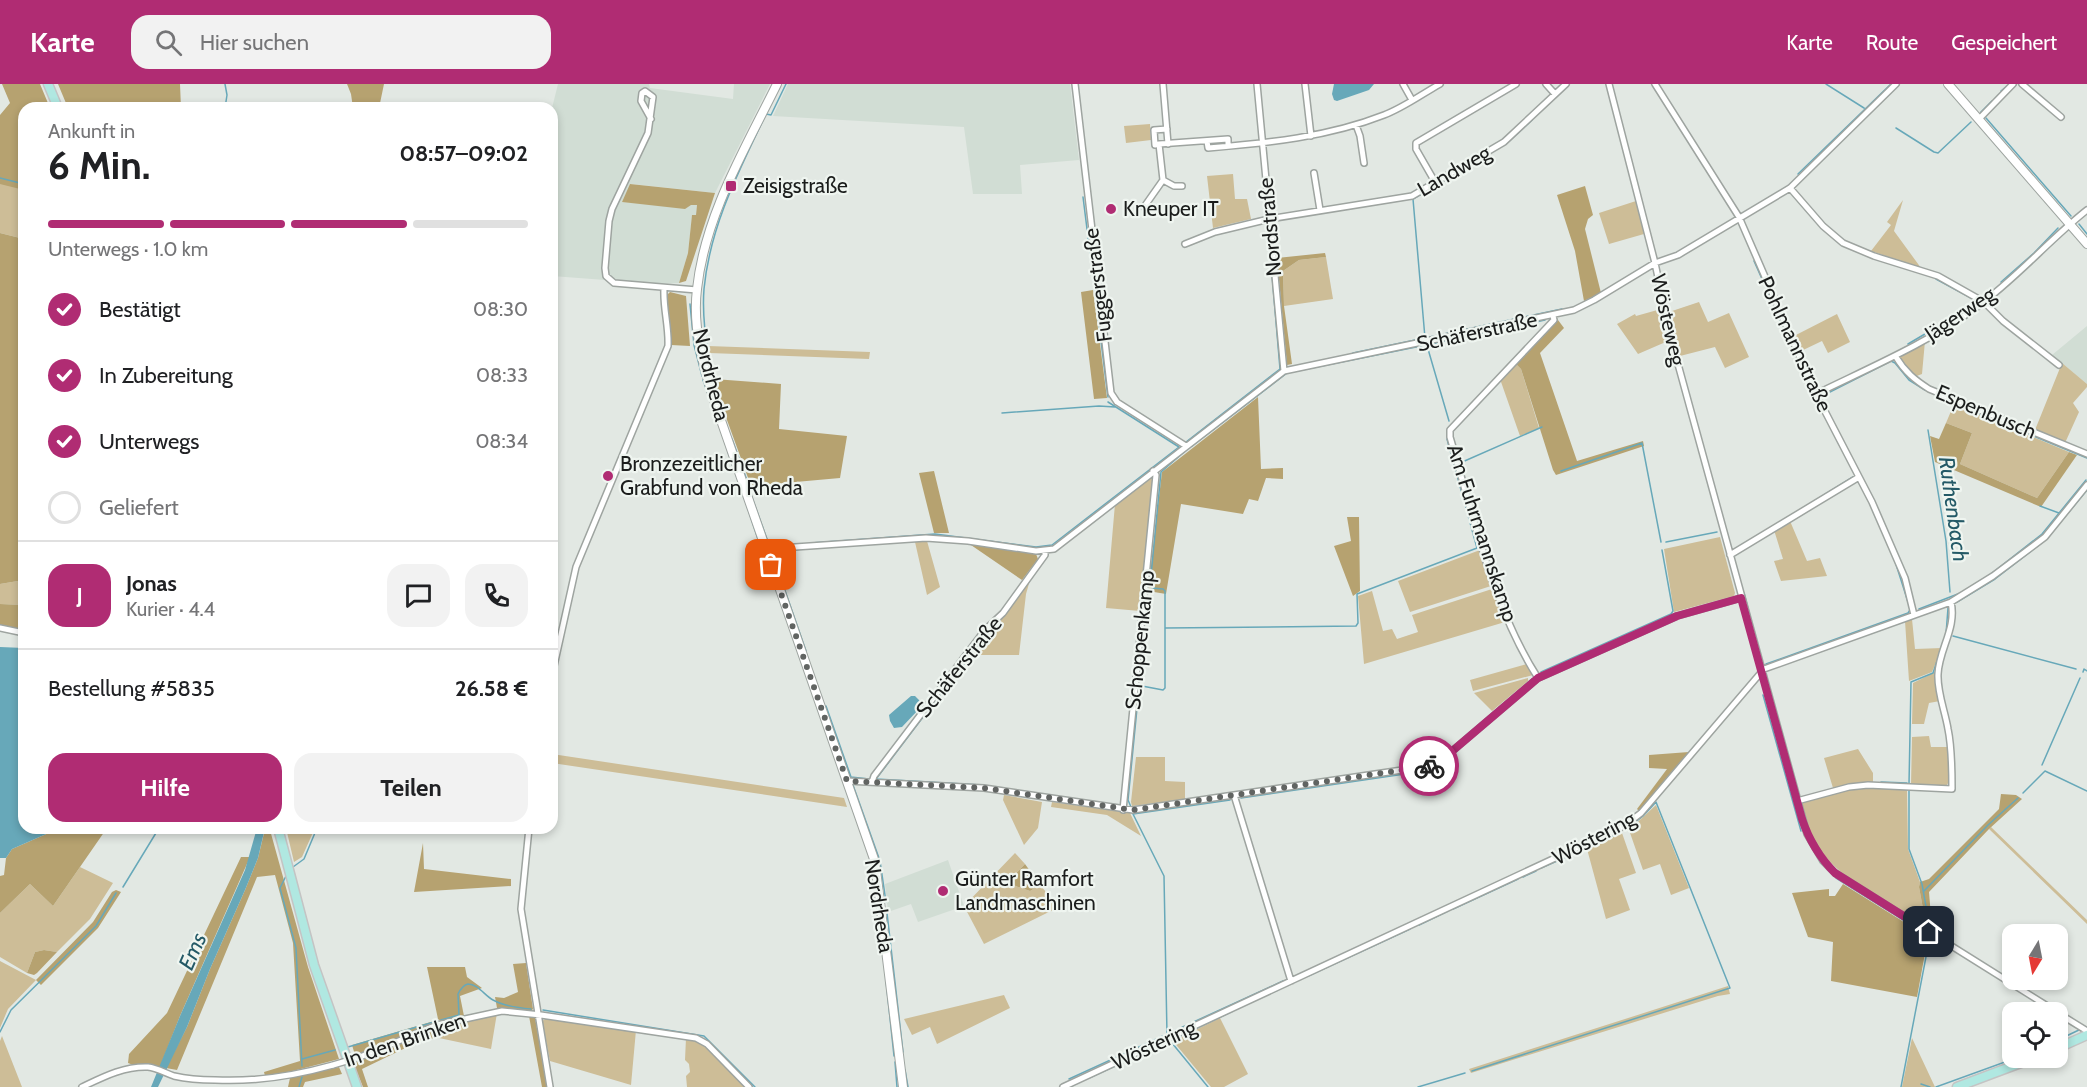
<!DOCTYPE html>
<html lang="de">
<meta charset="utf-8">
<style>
body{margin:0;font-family:Cabin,sans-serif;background:#f2f2f2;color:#202124;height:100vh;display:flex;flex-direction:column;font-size:22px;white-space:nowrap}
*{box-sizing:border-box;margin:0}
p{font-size:20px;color:#757577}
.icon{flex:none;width:33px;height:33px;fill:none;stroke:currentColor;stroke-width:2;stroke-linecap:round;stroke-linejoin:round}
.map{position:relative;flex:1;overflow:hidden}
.sheet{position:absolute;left:18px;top:18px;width:540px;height:732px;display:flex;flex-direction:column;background:#fff;border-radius:18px;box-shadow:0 3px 9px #0003}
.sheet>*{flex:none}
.needle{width:39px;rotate:190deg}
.fabs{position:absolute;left:2002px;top:840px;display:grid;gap:12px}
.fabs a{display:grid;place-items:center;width:66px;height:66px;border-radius:12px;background:#fff;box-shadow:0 3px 9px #0003;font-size:30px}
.pin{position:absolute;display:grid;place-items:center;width:51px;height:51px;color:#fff;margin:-26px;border-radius:12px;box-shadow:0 3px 9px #0006}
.courier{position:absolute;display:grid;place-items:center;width:60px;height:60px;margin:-30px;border:4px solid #b02c73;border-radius:50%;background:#fff;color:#222;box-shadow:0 2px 8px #0007}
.summary em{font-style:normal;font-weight:800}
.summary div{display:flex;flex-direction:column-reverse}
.summary{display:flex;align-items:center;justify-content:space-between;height:102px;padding:0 30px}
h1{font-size:39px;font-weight:800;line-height:45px}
.bar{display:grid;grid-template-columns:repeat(4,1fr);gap:9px 6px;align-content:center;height:72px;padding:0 30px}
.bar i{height:8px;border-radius:4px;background:#e0e0e0}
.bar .on{background:#b02c73}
.bar p{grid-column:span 4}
.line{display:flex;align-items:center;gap:15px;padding:0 30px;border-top:2px solid #e0e0e0}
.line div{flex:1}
.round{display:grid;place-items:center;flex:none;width:63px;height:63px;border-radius:18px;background:#f2f2f2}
ol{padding:0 30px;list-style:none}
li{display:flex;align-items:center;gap:18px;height:66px}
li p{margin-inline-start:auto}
li .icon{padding:6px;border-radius:50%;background:#b02c73;color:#fff;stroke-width:4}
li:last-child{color:#757577}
li i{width:33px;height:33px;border:3px solid #e0e0e0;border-radius:50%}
.cta{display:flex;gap:12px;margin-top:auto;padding:12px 30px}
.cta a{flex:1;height:69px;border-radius:18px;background:#b02c73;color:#fff;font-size:24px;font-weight:800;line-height:69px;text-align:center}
.cta a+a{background:#f2f2f2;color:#202124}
header{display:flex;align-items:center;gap:36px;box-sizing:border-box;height:84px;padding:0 30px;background:#b02c73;color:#fff}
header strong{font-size:28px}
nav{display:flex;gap:33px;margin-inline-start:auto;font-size:21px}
.search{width:420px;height:54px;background:#f2f2f2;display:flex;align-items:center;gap:15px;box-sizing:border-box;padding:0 21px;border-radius:18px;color:#757577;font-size:22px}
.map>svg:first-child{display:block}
.built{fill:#d1ddd4}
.green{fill:#cdbd97}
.forest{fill:#b6a270}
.water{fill:#67a8b9}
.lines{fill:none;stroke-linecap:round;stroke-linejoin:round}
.stream{stroke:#67a8b9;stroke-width:1.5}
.street-casing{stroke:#9ea4a0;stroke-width:8}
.secondary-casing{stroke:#9ea4a0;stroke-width:10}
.primary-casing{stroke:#c4c4c4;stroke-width:11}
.street{stroke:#fff;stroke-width:5}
.secondary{stroke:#fff;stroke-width:8}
.primary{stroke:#b0e8e1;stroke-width:8}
.street-bridge-casing{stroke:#9ea4a0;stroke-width:8;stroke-linecap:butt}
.street-bridge{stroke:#fff;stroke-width:5}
.done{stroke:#616462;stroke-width:6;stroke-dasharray:0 10.8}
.route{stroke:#b02c73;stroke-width:8}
.poi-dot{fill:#b02c73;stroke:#eff5f0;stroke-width:2}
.labels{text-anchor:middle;stroke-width:4.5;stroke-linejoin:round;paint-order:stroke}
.street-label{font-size:21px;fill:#1b1d1c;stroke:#eff5f0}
.poi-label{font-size:21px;fill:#1b1d1c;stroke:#eff5f0;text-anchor:start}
.water-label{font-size:22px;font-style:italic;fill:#235966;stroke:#eff5f0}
</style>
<header>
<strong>Karte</strong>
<div class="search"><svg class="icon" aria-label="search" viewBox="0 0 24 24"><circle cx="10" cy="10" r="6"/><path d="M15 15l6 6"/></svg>Hier suchen</div>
<nav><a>Karte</a><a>Route</a><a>Gespeichert</a></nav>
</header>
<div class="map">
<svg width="2087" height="1003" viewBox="0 0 2087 1003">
<rect width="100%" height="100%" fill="#e2e8e3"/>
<!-- built -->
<path class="built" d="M558,0H649L650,4L733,15L734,0H770L715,109L631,100L622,118L697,121L696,132H692L688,169L679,199L658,200L552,192V24Z
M788,0H1070L1079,76L1020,81L1022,110H973L964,43L773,32Z
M2087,242V300L2052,271Z
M948,776L964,822L918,838L911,820L888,828L885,800Z"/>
<!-- green -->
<path class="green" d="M1150,40L1151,56L1126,59L1124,42Z
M1233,90L1235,115H1247L1251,135L1213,144L1207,92Z
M2,99L24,106V155L0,149V100Z
M1903,116L1894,147L1921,184L1871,167L1891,141L1887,138Z
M1636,117L1644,150L1609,160L1599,129Z
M1326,173L1333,215L1284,222L1283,187L1299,176Z
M1699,218L1708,238L1729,229L1749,273L1725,284L1715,263L1680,272L1669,228Z
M1661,225L1668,257L1638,270L1617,240L1635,230L1636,232Z
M1837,230L1850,258L1828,269L1822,257L1799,268L1792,253Z
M1925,257L1922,290L1914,293L1905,283L1899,273Z
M708,262L870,268L869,275L709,269Z
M1515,279L1521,285L1539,344L1520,352L1500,295Z
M2062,279L2087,300V303L2073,319L2079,328L2065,359L2035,346Z
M1954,320L2069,368L2037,414L1960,380L1972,349L1946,339Z
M1150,394L1153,396L1140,527L1106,524L1115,420Z
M1790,437L1807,477L1820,474L1827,492L1781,497L1774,477L1783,475L1774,446Z
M1720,453L1735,509L1734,512L1674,528L1664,465Z
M927,457L940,503L927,511L915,458Z
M1480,466L1491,502L1410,528L1398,497Z
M24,496V521L0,520V500Z
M1030,496L1026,510L1019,571H972L1005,531Z
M1492,505L1505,538L1364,580L1358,512L1372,507L1383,547L1392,545L1397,555L1418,548L1412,531Z
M1912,535L1915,565L1942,564L1932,588L1909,597L1905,537Z
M1527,580L1533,591L1473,607L1470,596Z
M1935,588L1940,617L1929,619L1924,640H1912L1913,599Z
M1528,594V597L1492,627L1474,609Z
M1929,652L1931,663H1948L1949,698L1946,702L1911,701L1912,653Z
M1858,665L1873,689V699L1833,704L1824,674Z
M552,670L844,714L847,723L552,679Z
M1136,673H1165V697L1185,698V715L1132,722L1131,718Z
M1868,704L1907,706L1908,765L1920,798L1919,803L1926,841C1893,822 1849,801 1825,772C1812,757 1806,739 1801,721L1803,717L1849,705Z
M1004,711L1042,718L1038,744L1024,761L1003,716Z
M1052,718L1130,729L1141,752L1107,731L1051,723Z
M1656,721L1689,804L1671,811L1660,780L1643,786L1629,746Z
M1991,743L2087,836V840L1989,745Z
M286,744H315L302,773L294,778Z
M1622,749L1636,789L1619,795L1630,826L1606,835L1587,765Z
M1015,769L1025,780L1007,799L1030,807L1040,801L1059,823L984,860L964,822Z
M80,783L113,799L90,835L57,868L44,866L35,868L27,889L0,873V829L30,800L53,822Z
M0,877L36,896L8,925L0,944Z
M1728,902L1730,910L1718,912L1471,989L1469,985Z
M1004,911L1010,924L937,960L930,943L912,951L904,935Z
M497,929L491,965L439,954L461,939Z
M547,934L636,946L631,1001L550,977L542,937Z
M1220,934L1248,990L1224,1003H1211L1173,957Z
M2,952L22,1003H0V957Z
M686,954C711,960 728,985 745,1003H687L686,992L690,988L689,980L685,976Z
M1912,954L1935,1003H1902Z"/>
<!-- forest -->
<path class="forest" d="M2,0H40L50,24H24V106L0,100V31L10,19Z
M58,0H180L181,24H68Z
M347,0H384L379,24H353L351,10Z
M630,100L715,109L686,197L679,199L688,169L692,131H696L697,121H691L685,125L622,118Z
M1585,102L1593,131L1588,135L1585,145L1601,209L1584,217L1575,167L1557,111Z
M0,149L24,155V496L0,500Z
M1325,169L1326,173L1299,176L1283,187L1284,222L1292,280L1287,281L1277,174Z
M1093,206L1107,314L1094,315L1081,208Z
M670,208L686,212L690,262L671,261L665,220L666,212Z
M1558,236L1564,244L1540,269L1577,377L1643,357L1644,362L1556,391L1553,386L1521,285L1515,279Z
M714,295L781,300L779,345L847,352L840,394L751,402L715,303Z
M1258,313L1261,385L1283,384V395L1266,394L1258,417L1249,415L1243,430L1181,420L1166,510L1148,507L1162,388Z
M1946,339L1972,349L1960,380L2037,414L2069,368L2077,371L2041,423L1935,378L1930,352L1939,355Z
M934,387L949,449H934L919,389Z
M1347,433H1359L1360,507L1353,512L1334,462L1351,457Z
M968,459L1036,470L1038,475L1022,496Z
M0,520L24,521V547L0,543Z
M1689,668L1691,670L1640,728L1637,725L1667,685L1649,684V671Z
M2001,710L2016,711L2022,715L1989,745L1929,808L1932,845L1926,841L1919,803L1920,798L1929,795L1999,725Z
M60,744H107L53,822L30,800L0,829V792L4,791L6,774L12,765Z
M265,745L270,746L308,883L339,975L293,987L265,992L264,988L300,977L293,859L275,791L257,793L177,986L166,984L187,943L210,885L245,806L258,774Z
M423,759L424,785L511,795V802L414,808Z
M241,773H250L180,932L160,983C150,980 136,983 128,979L129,970L167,929Z
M1025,780L1040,801L1030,807L1007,799Z
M1843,800L1928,853L1917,913L1831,897L1833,858L1808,853L1792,809L1829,805V812H1835Z
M116,806L121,808L98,844L41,901L36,896L93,838L112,808Z
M44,866L57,868L37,889L34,891L27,889L35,868Z
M526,879L533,925L531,927L497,924L495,913L504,914L518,908L513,880Z
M427,883H465L467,893L482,904L460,912L464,932L442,938L438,935Z
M529,932L535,934L548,1003H542Z
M434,937V940L379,964L355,971L352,961Z
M434,946L439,954L424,955L362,985L368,1003H363L353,979Z
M339,983L342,990L305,998L303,1003H288L290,994Z"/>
<!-- water -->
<path class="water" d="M1334,0H1374L1369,6L1337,17L1334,16L1332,10Z
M0,563L24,564V744H60L12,765L6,774H0Z
M911,612H915L920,617V624L902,643L894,644L890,637L889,631Z
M257,744H265L258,774L245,806L210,885L187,943L158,1003H151L180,932L245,786Z"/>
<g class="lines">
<!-- stream -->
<path class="stream" d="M1826,0L1864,24
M2001,7L2007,2
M225,24L227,11L225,0
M1981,28L1992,17
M1986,34L2071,132
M1896,44L1934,68L1938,69L1971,38
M1506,60L1532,36
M1468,82L1413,115L1425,254L1562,225
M1798,90L1891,0
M0,94L24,100
M1083,113L1108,313
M2079,140L2087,150
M1754,177L1807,296
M2001,198L2034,169L2058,144
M690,220L694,261L702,292
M1908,260L1974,221L1973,215L1936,195
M1353,269L1420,255
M710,283C706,257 702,231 704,205C710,142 739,87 766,30L771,31L786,0
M703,296L711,318
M1822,312L1891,277L1895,279L1909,296L1925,306
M1956,320L2087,374
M1002,329L1099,322L1115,323
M1449,337L1428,265L1431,260L1545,236
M1928,346L1946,457L1950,508
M732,355L749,402
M1186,358L1280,285L1268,143
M1192,362L1287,289L1421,262
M728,368L741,405
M1460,379L1542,343
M1561,387L1642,359L1661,458
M750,408L768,458
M743,410L761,464
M2040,422L2059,429
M1800,426L1853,393
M1873,427L1876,434
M2063,435L2087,406
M1666,458L1717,448
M811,459L935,450L1036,463L1052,461L1179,363L1108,318
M763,469L772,494
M773,472L806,567
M1894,474L1908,518
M1744,509L1755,552
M780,517L791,547
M1957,518L1995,495L2039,461
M1919,525L1963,508L1991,490L2042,450L2086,396
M1165,544L1356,542L1358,539L1357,510L1477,464L1447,355
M1946,550L1948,524
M1953,552L2076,585
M1766,580L1908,529L1910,526
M1541,588L1671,530L1673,527L1662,466
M2083,588L2084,585L2087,587
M1763,611L1801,747
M826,622L851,693L869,695
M1435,678L1532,595
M2042,681L2080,594
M876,695L945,604L1001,534
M876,695L981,701
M1881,698L1907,699
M1909,700L1911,598L1933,589L1937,577
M853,701L880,777L886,818
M1909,707V765L1922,800L1930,845
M2023,709L2045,687L2087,707
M1241,714L1425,687
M1131,723L1128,716L1139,604L1142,602L1163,606L1165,604V507L1163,505L1152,504L1150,502L1161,388L1184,368
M1589,763L1621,748
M293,783L304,775L317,744
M1541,784L1582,766
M286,792L280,804L296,864L302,982
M1523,793L1536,787
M1836,794L1929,852
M123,803L159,744
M1924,807L1988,741L2018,714
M1453,825L1518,795
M887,829L903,968
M1419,841L1448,827
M1308,892L1410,845
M886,896L894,972
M1271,909L1278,906
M543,926L704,952L755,1003
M441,936L459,931L458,910C460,906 463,901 468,900C478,900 485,912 493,916C504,922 519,924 531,925
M0,948L11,926L96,842L116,809
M1167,951L1164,792L1133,730L1230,716
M1178,953L1233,927
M2058,956L2081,945
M1172,959L1208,1003
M348,963L434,938
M302,975L335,966
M895,978L897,1003
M905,986L908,1003
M1472,987L1730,904L1656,718L1643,732L1628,744
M1089,994L1165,959
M1069,995L1283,897
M1921,1000L1930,1003
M299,1003L302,993
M1418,1003L1465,989
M1901,1003L1930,852
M1936,1003L2016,974"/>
<defs>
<path id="street" d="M1075,0L1111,309L1117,318L1186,362
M1163,0L1168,60
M1257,0L1284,287
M1305,0L1311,52
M1403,0L1412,16
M1546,0L1555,10
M1609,0L1655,179L1670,251L1807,750L1823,777L1835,789L2057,928
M1655,0L1739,133L1816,310L1872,418L1905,494L1914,531
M2022,0L2061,33
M651,35L641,17L642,9L645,7L653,13L648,49L612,125L609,137L605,184L606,192L614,199L697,206
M1979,35L2013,0
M1356,41L1360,52L1364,79
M1167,45L1154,46L1155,61L1159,60L1163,96L1174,102H1182
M1207,57L1208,64C1268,59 1328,53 1384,31C1403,24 1422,10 1440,0
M1159,60L1228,55V62
M1314,89L1320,126
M1435,98L1416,65V59L1516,0
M1790,104L1823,142L1843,159L1874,172L1938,192L1984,218L2003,237L2059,281
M1144,123L1163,96
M1185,160L1215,148L1269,135L1412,112L1504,58L1566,0
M1896,273C1905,288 1915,296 1929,305L2087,370
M1816,310C1871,283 1928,259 1977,223C2017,194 2049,156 2087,126
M766,465L926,454L968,457L1036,467L1054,465L1284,287L1574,226L1594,216L1655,179L1678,171L1790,104L1896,0
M1730,471L1859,393
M0,544L24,549
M552,591L576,483L668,262C669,243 663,224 664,205
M1538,594C1492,522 1474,434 1450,353V346L1554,236L1553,232
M847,697L984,704L1133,726L1429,682L1437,680L1538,594L1677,532L1741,514
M872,698L874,692L985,546L1003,529L1045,471V467
M1234,711L1291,897
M1797,717L1849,703L1868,701L1952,705C1952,686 1952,664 1948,645C1945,627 1937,608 1938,590C1939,565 1957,544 1951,518
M1123,726L1156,391L1153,387
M529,744L521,825L550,1003
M2058,929L2087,947
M360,973L437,941L502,927L541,931L696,954L707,960L749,1003
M82,1003C103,993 124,982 148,983C157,984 165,989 174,992C187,995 201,996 215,996C255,998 294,992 333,981
M1063,1003L1624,742L1641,729L1764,585L1951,518L1993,492L2045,453L2087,401"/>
<path id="secondary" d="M777,0C745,65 705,131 697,205C692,244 704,285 716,322L875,778L903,1003
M1948,0L2087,160"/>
<path id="primary" d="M48,0L58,24
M278,744L314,881L357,1003
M2058,964L2087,951
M1957,1003L2034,974"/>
</defs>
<!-- street casing -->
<use href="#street" class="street-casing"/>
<!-- secondary casing -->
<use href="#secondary" class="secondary-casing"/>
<!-- primary casing -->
<use href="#primary" class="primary-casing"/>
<!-- street -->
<use href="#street" class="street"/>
<!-- secondary -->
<use href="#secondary" class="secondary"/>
<!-- primary -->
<use href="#primary" class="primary"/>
<defs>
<path id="street-bridge" d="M333,981L360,973"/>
</defs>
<!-- street-bridge casing -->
<use href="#street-bridge" class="street-bridge-casing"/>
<!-- street-bridge -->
<use href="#street-bridge" class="street-bridge"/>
</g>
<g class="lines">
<!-- done -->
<path class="done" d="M771,481L847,697L984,704L1133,726L1429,682"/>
<!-- route -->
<path class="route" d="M1429,682L1437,680L1538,594L1677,532L1741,514L1802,735C1809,756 1819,773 1835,789L1929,848"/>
</g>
<!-- markers -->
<g class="poi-dot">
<rect x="725" y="96" width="12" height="12" rx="3"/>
<circle cx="1111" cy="125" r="6"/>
<circle cx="608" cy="392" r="6"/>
<circle cx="943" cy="807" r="6"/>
</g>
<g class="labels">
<!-- street labels -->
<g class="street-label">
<text transform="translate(1454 87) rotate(-30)" y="7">Landweg</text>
<text transform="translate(1270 143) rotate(-95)" y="7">Nordstraße</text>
<text transform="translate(1098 201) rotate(-97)" y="7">Fuggerstraße</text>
<text transform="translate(1960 230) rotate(-34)" y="7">Jägerweg</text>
<text transform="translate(1668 236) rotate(77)" y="7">Wösteweg</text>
<text transform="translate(1477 248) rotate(-12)" y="7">Schäferstraße</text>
<text transform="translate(1795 260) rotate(65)" y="7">Pohlmannstraße</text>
<text transform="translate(711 291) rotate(76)" y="7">Nordrheda</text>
<text transform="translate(1986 328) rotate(23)" y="7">Espenbusch</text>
<text transform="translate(1482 449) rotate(72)" y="7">Am Fuhrmannskamp</text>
<text transform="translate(1140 556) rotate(-84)" y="7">Schoppenkamp</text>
<text transform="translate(959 583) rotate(-51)" y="7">Schäferstraße</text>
<text transform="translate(1594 754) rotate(-28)" y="7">Wöstering</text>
<text transform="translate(879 822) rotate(81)" y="7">Nordrheda</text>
<text transform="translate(405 956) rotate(-19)" y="7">In den Brinken</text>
<text transform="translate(1154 961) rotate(-25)" y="7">Wöstering</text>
</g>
<!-- poi labels -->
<g class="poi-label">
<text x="743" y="109">Zeisigstraße</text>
<text x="1123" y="132">Kneuper IT</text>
<text x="620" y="387">Bronzezeitlicher<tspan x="620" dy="24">Grabfund von Rheda</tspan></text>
<text x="955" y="802">Günter Ramfort<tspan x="955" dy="24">Landmaschinen</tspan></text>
</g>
<!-- water labels -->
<g class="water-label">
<text transform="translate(1954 425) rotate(82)" y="8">Ruthenbach</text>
<text transform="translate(192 867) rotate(-66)" y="8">Ems</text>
</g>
</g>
</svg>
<div class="fabs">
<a><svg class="needle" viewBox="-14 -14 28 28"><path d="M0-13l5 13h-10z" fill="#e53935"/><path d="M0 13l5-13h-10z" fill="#757577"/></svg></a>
<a><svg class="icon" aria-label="locate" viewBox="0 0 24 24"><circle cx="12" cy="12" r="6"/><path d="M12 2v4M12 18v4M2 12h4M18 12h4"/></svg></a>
</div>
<div class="pin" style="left:771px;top:481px;background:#ea580c"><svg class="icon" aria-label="bag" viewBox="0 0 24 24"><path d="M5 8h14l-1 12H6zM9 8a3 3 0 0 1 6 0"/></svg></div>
<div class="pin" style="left:1929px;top:848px;background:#1f2937"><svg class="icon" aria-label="home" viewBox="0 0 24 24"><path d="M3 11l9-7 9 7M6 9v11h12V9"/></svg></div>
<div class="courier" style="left:1429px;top:682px"><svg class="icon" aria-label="bike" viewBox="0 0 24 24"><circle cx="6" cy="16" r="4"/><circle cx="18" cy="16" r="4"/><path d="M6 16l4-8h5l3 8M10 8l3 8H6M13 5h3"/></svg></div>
<section class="sheet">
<div class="summary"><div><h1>6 Min.</h1><p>Ankunft in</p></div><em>08:57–09:02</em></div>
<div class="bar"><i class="on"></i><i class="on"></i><i class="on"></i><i></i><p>Unterwegs · 1.0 km</p></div>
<ol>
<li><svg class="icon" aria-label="check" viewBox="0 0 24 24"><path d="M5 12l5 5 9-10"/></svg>Bestätigt<p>08:30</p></li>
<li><svg class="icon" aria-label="check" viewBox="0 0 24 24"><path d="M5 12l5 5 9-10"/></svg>In Zubereitung<p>08:33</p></li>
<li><svg class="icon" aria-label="check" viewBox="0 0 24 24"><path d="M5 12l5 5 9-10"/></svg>Unterwegs<p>08:34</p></li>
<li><i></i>Geliefert</li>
</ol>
<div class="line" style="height:108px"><b class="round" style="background:#b02c73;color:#fff">J</b><div><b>Jonas</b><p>Kurier · 4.4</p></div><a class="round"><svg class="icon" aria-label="chat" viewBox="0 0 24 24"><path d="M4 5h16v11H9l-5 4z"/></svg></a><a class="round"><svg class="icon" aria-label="phone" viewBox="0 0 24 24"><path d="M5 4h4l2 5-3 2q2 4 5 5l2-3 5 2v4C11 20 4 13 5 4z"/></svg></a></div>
<div class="line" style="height:78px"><div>Bestellung #5835</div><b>26.58 €</b></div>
<div class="cta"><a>Hilfe</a><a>Teilen</a></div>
</section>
</div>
